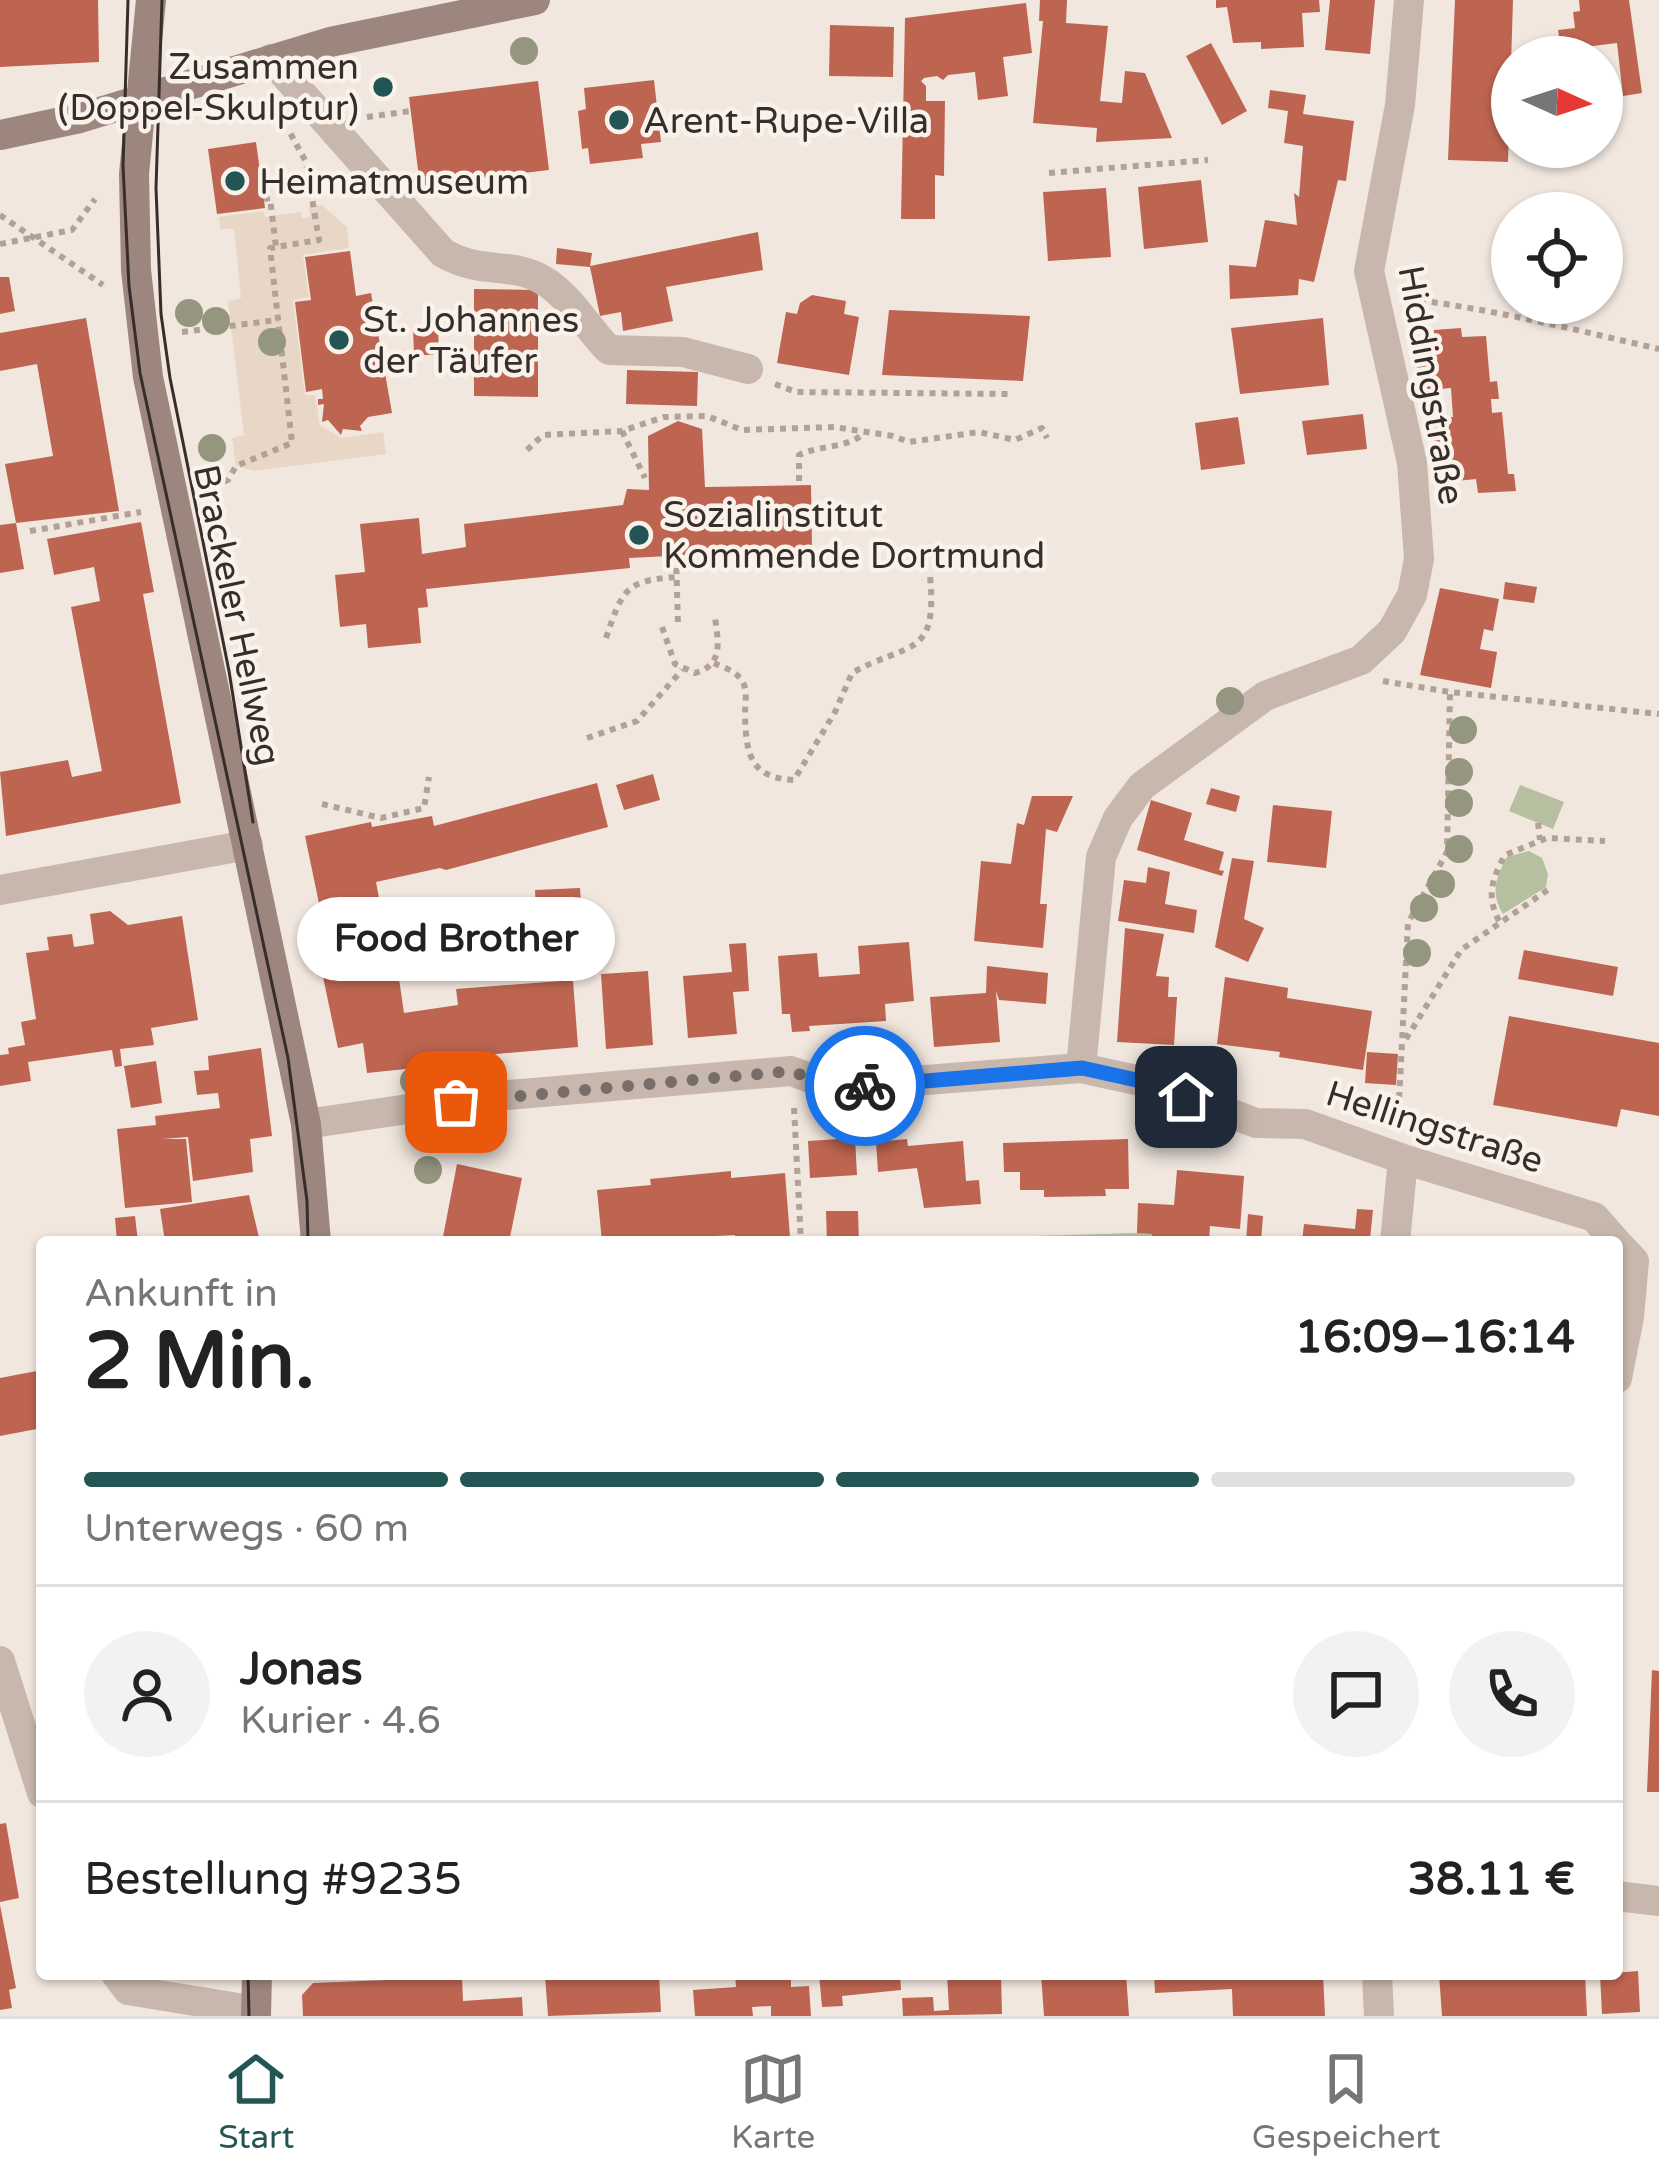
<!DOCTYPE html>
<html lang="de">
<meta charset="utf-8">
<style>
body{margin:0;font-family:"Varela Round",sans-serif;background:#f2f2f2;color:#222;height:100vh;display:flex;flex-direction:column;font-size:45px;white-space:nowrap}
*{box-sizing:border-box;margin:0}
p{font-size:39px;color:#767676}
.icon{flex:none;width:66px;height:66px;fill:none;stroke:currentColor;stroke-width:2;stroke-linecap:round;stroke-linejoin:round}
.map{position:relative;flex:1;overflow:hidden}
.details{position:absolute;left:36px;top:1236px;width:1587px;height:744px;display:flex;flex-direction:column;background:#fff;border-radius:12px;box-shadow:0 3px 9px #0004}
.details>*{flex:none}
.needle{width:78px;rotate:93deg}
.controls{position:absolute;left:1491px;top:36px;display:grid;gap:24px}
.controls a{display:grid;place-items:center;width:132px;height:132px;border-radius:50%;background:#fff;box-shadow:0 3px 9px #0004;font-size:60px}
.pin{position:absolute;display:grid;place-items:center;width:102px;height:102px;color:#fff;margin:-51px;border-radius:24px;box-shadow:0 6px 18px #0006}
.courier{position:absolute;display:grid;place-items:center;width:120px;height:120px;margin:-60px;border:9px solid #1a73e8;border-radius:50%;background:#fff;color:#222;box-shadow:0 3px 15px #0007}
.bubble{position:absolute;height:84px;border-radius:42px;background:#fff;box-shadow:0 3px 9px #0004;font-size:39px;font-weight:800;line-height:84px;text-align:center}
.head em{font-style:normal;font-weight:800}
.head div{display:flex;flex-direction:column-reverse}
.head{display:flex;align-items:center;justify-content:space-between;height:204px;padding:0 48px}
h1{font-size:78px;font-weight:800;line-height:90px}
.bar{display:grid;grid-template-columns:repeat(4,1fr);gap:18px 12px;align-content:center;height:144px;padding:0 48px}
.bar i{height:15px;border-radius:9px;background:#e0e0e0}
.bar .on{background:#235555}
.bar p{grid-column:span 4}
.line{display:flex;align-items:center;gap:30px;padding:0 48px;border-top:3px solid #e0e0e0}
.line div{flex:1}
.round{display:grid;place-items:center;flex:none;width:126px;height:126px;border-radius:63px;background:#f2f2f2}
.tab-bar{display:flex;justify-content:space-around;align-items:center;height:168px;border-top:3px solid #e0e0e0;background:#fff;font-size:33px;color:#767676}
.tab-bar a{display:grid;justify-items:center;gap:6px}
.tab-bar .on{color:#235555}
.map>svg:first-child{display:block}
.green{fill:#b6bfa0}
.plaza{fill:#e8d7c7}
.building{fill:#bd6551}
.lines{fill:none;stroke-linecap:round;stroke-linejoin:round}
.path{stroke:#b4a196;stroke-width:6;stroke-dasharray:6 6;stroke-linecap:butt}
.minor{stroke:#c8b7ac;stroke-width:30}
.tertiary{stroke:#c8b7ac;stroke-width:30}
.secondary{stroke:#9c867d;stroke-width:30}
.tram{stroke:#372d2a;stroke-width:3}
.tree{fill:#94967f}
.done{stroke:#786e69;stroke-width:12;stroke-dasharray:0 21.6}
.route{stroke:#1a73e8;stroke-width:15}
.poi-dot{fill:#235555;stroke:#f9f2eb;stroke-width:4.5}
.labels{text-anchor:middle;stroke-width:9;stroke-linejoin:round;paint-order:stroke}
.poi-label{font-size:36px;fill:#372d2a;stroke:#f9f2eb;text-anchor:start}
.street-label{font-size:36px;fill:#372d2a;stroke:#f9f2eb}
</style>
<div class="map">
<svg width="1659" height="2016" viewBox="0 0 1659 2016">
<rect width="100%" height="100%" fill="#f1e7df"/>
<!-- green -->
<path class="green" d="M1520,785L1564,802L1553,829L1509,811Z
M1529,851L1542,858L1548,874L1546,887L1503,914C1490,892 1496,878 1507,857Z
M1137,1233L1152,1234V1242H1003V1237Z"/>
<!-- plaza -->
<path class="plaza" d="M322,205L347,227L349,248L303,255L309,297L293,300L305,395H315L320,425L341,438L383,432L386,454L254,471L236,466L232,438L244,435L228,301L241,298L234,229H220L219,217L263,211L265,217L301,212L302,218L310,217L309,207Z"/>
<!-- building -->
<path class="building" d="M0,0H98L99,62L0,67Z
M1040,0H1067L1066,23L1108,26L1100,101L1122,103L1125,71L1145,73L1172,138L1096,142L1097,128L1033,123L1043,21H1039Z
M1216,0H1319L1320,12L1302,13L1304,47L1261,49V42L1233,43L1227,7L1216,8Z
M1330,0H1375L1370,54L1325,50Z
M1455,0H1513L1508,162L1448,160Z
M1579,0H1629L1642,93L1623,96L1617,43L1585,47L1586,57H1562L1558,30L1575,28L1573,12L1580,11Z
M1026,3L1032,53L1003,57L1008,96L978,100L975,72L948,75L943,80L937,76L924,78L921,81L926,86V101H945L944,176L935,175V219H901L905,18Z
M830,25L894,27L893,77L829,76Z
M1211,43L1247,111L1222,125L1186,56Z
M654,80L661,142L641,144L643,158L590,164L588,148L582,149L578,111L586,109L584,88Z
M538,81L549,170L420,186L409,97Z
M1270,90L1306,95L1303,114L1354,121L1346,181L1338,180L1314,282L1299,279L1298,295L1230,299L1229,265L1256,267L1265,220L1297,225L1294,193L1299,197L1303,146L1284,143L1288,111L1268,108Z
M256,142L265,208L217,214L208,149Z
M1201,180L1208,242L1144,249L1138,187Z
M1106,188L1111,257L1048,261L1043,192Z
M758,232L763,270L666,287L673,321L623,331L621,312L600,316L590,267L556,264L557,248L592,253L590,266Z
M350,251L356,296L371,293L392,413L368,417L360,426L362,431L343,429L341,435L328,420L322,422L324,404L318,405V399H323L322,389L306,392L295,302L311,300L305,257Z
M0,277H9L15,311L0,314Z
M474,289L538,290V397L474,396Z
M812,295L846,301L844,314L859,317L849,375L777,363L786,312L797,314L800,303Z
M889,310L1030,316L1023,381L882,375Z
M86,318L119,511L16,523L5,464L53,456L37,364L0,371V333Z
M1323,318L1329,385L1240,394L1231,328Z
M413,328H438L439,355H414Z
M1461,328L1462,337L1486,336L1490,382L1497,381L1499,399H1491L1492,413L1502,412L1508,474H1514L1516,491L1478,493L1476,479L1437,483L1431,419L1453,417L1451,388L1419,391L1415,341L1434,339V330Z
M627,370L698,372L697,406L626,404Z
M1363,414L1367,449L1307,455L1302,421Z
M1238,417L1245,464L1201,470L1195,423Z
M678,421L702,429L705,487L811,485L812,549L629,558L630,568L426,589L428,607L418,608L421,643L368,648L366,624L340,627L335,575L365,572L360,524L419,518L422,554L466,547L464,524L623,505L627,489L649,490L648,436Z
M141,522L154,592L143,594L181,803L6,836L0,772L68,760L72,777L102,771L71,607L100,601L94,567L54,575L47,539Z
M16,523L24,569L0,573V525Z
M1505,582L1537,587L1534,603L1503,599Z
M1440,588L1499,599L1493,631L1484,629L1480,649L1497,652L1491,688L1420,675Z
M653,774L660,800L624,810L616,785Z
M597,783L608,827L446,870L440,868L376,882L384,925L391,924L404,1013L458,1005L456,989L573,980L578,1047L462,1057L463,1063L367,1073L363,1043L338,1048L315,939L326,937L305,836L371,822L372,827L432,816L434,826Z
M1211,788L1240,796L1236,812L1206,804Z
M1032,796H1073L1057,832L1046,829L1040,904H1047L1043,948L974,941L981,861L1011,864L1017,823L1024,825Z
M1151,800L1192,813L1184,840L1224,852L1219,870L1224,871L1222,876L1137,850Z
M1273,805L1332,811L1326,868L1267,862Z
M1232,858L1254,861L1244,919L1264,928L1248,962L1215,947Z
M1148,867L1170,872L1165,904L1197,910L1194,933L1118,921L1124,880L1146,883Z
M580,888L582,916L536,919L535,890Z
M110,911L128,925L182,916L198,1020L151,1028L154,1045L120,1049L122,1066L115,1067L112,1050L28,1062L31,1081L0,1086V1055L9,1054L8,1048L25,1045L21,1022L36,1019L26,953L49,950L47,937L72,934L74,947L94,944L90,914Z
M1125,928L1164,934L1156,976L1169,977L1168,997H1177L1174,1045L1117,1042Z
M909,942L914,1001L885,1004L886,1021L809,1026L810,1031L792,1032L790,1014H782L778,956L817,953L819,977L860,974L858,946Z
M746,943L749,991L733,992L737,1034L688,1038L683,976L732,972L729,944Z
M1524,950L1618,967L1613,996L1518,979Z
M987,966L1048,973L1046,1004L999,1000L996,991L1000,1042L934,1047L930,997L986,993Z
M648,971L653,1045L606,1049L601,974Z
M1225,977L1288,988L1287,998L1372,1011L1363,1070L1279,1057L1280,1052L1217,1044Z
M1509,1016L1659,1043V1116L1621,1109L1617,1127L1493,1105Z
M261,1048L272,1136L250,1139L253,1172L193,1181L188,1137L162,1139H186L192,1202L125,1208L117,1129L156,1125L155,1116L220,1108L218,1093L197,1095L194,1071L209,1070L208,1056Z
M1367,1052L1398,1054L1396,1085L1365,1083Z
M156,1061L162,1103L131,1108L124,1066Z
M855,1138L857,1175L810,1178L808,1141Z
M907,1139L908,1146L963,1141L966,1181L979,1180L981,1204L924,1208L917,1168L878,1172L876,1142Z
M1128,1139L1129,1189H1105L1106,1196L1044,1197V1190H1020V1172H1004L1003,1143Z
M457,1164L522,1178L509,1242H442Z
M1177,1170L1244,1176L1240,1229L1210,1226L1209,1242H1172V1238L1165,1237L1164,1242H1152V1234L1137,1233L1138,1203L1174,1205Z
M731,1171V1178L785,1173L790,1237L735,1242V1235L602,1242L597,1190L651,1185L650,1179Z
M249,1195L260,1242H165L160,1209Z
M1357,1209L1373,1210L1370,1239L1365,1242H1302L1304,1224L1355,1229Z
M826,1211H858L859,1242H827Z
M1248,1214L1263,1216L1261,1242H1246Z
M135,1216L138,1242H117L115,1218Z
M42,1370V1428L0,1436V1378Z
M1652,1670L1659,1671V1792H1647Z
M6,1823L19,1898L0,1902V1824Z
M0,1905L16,1988L9,1990L12,2008L0,2010Z
M1638,1971L1640,2012L1602,2014L1600,1974Z
M659,1974L661,2012L548,2016L545,1975Z
M735,1974H791V1987L809,1986L811,2016H771V2006L752,2007L753,2016H695L693,1990L736,1987Z
M819,1974H900L901,1990L842,1996L843,2006L822,2007Z
M947,1974H1001L1002,2014L903,2016L902,1998L933,1997L934,2011L949,2010Z
M1041,1974H1126L1129,2016H1044Z
M1154,1974H1323L1325,2016H1233L1232,1989L1155,1993Z
M1439,1974H1585L1587,2016H1442Z
M462,1977L463,2001L522,1997L523,2016H303L302,1995L313,1983Z"/>
<g class="lines">
<!-- path -->
<path class="path" d="M367,117L411,111
M1049,173L1208,160
M264,199L270,198L276,247
M0,215L103,285
M0,244L72,230L95,199
M1408,299C1493,309 1576,330 1659,349
M182,332L278,320
M775,384L796,392L1010,394
M622,431L645,478
M527,450L543,435L622,431L664,417L707,416L742,430L834,427L893,436L909,442L979,432L1015,440L1042,428L1047,438
M799,481V455C820,445 848,448 863,434
M213,486L228,480L236,466L292,443L270,248L319,240L306,162L288,129
M30,531L141,512
M676,556L678,625
M662,627L675,664L695,673C724,665 718,642 715,617
M606,638C622,591 625,580 677,577
M714,663C722,667 733,670 739,677C749,687 745,702 745,714C746,754 750,778 794,780L835,712L852,673C908,641 938,660 930,576
M1383,681L1450,692L1659,714
M587,738L637,721L682,670
M322,804L381,818L424,808L429,777
M1538,823L1540,840
M1499,921C1486,897 1492,878 1505,855L1547,838L1605,841
M1406,1039L1461,950L1549,889
M794,1108L801,1242
M1398,1122L1408,923L1447,852L1450,692
M722,1236V1242
M696,1239V1242
M671,1241V1242
M749,1241L750,1242
M774,1242L776,1238"/>
<!-- minor -->
<path class="minor" d="M271,59L443,253C480,274 506,263 535,276C567,290 585,326 609,350L683,352L748,369
M0,890L248,845
M1081,1068L1150,1083L1256,1123L1305,1124L1403,1159L1594,1217L1616,1242
M306,1124L496,1096L791,1071L835,1087L1081,1068L1101,857L1118,818L1142,786L1265,696L1361,660L1392,631L1412,595L1419,559L1412,463L1369,271L1400,105L1409,0
M1395,1242L1403,1159
M1617,1243L1634,1261L1629,1317L1617,1378
M0,1661L42,1793
M116,1974L128,1990L256,2011
M1377,1974L1379,2016"/>
<!-- tertiary -->
<path class="tertiary" d="M1617,1896L1659,1901"/>
<!-- secondary -->
<path class="secondary" d="M151,0L134,174L136,270L148,377L306,1124L316,1242
M0,135L80,118L330,42L535,0
M256,2016L257,1974"/>
<!-- tram -->
<path class="tram" d="M128,0L123,166L129,286L140,373L288,1058L307,1201L308,1242
M162,0L156,188L161,314L170,378L229,671L253,822
M248,1974L249,2016"/>
</g>
<!-- trees -->
<g class="tree">
<circle cx="524" cy="51" r="14"/>
<circle cx="189" cy="313" r="14"/>
<circle cx="216" cy="321" r="14"/>
<circle cx="272" cy="342" r="14"/>
<circle cx="212" cy="448" r="14"/>
<circle cx="1230" cy="701" r="14"/>
<circle cx="1463" cy="730" r="14"/>
<circle cx="1459" cy="772" r="14"/>
<circle cx="1459" cy="803" r="14"/>
<circle cx="1459" cy="849" r="14"/>
<circle cx="1441" cy="884" r="14"/>
<circle cx="1424" cy="908" r="14"/>
<circle cx="1417" cy="953" r="14"/>
<circle cx="414" cy="1081" r="14"/>
<circle cx="428" cy="1170" r="14"/>
</g>
<g class="lines">
<!-- done -->
<path class="done" d="M456,1102L791,1071L835,1087L865,1086"/>
<!-- route -->
<path class="route" d="M865,1086L1082,1068L1150,1083L1186,1097"/>
</g>
<!-- markers -->
<g class="poi-dot">
<circle cx="383" cy="87" r="12"/>
<circle cx="619" cy="120" r="12"/>
<circle cx="235" cy="181" r="12"/>
<circle cx="339" cy="340" r="12"/>
<circle cx="639" cy="535" r="12"/>
</g>
<g class="labels">
<!-- poi labels -->
<g class="poi-label">
<text x="359" y="79" text-anchor="end">Zusammen<tspan x="359" dy="41">(Doppel-Skulptur)</tspan></text>
<text x="643" y="133">Arent-Rupe-Villa</text>
<text x="259" y="194">Heimatmuseum</text>
<text x="363" y="332">St. Johannes<tspan x="363" dy="41">der Täufer</tspan></text>
<text x="663" y="527">Sozialinstitut<tspan x="663" dy="41">Kommende Dortmund</tspan></text>
</g>
<!-- street labels -->
<g class="street-label">
<text transform="translate(1432 385) rotate(80)" y="13">Hiddingstraße</text>
<text transform="translate(238 615) rotate(78)" y="13">Brackeler Hellweg</text>
<text transform="translate(1435 1126) rotate(18)" y="13">Hellingstraße</text>
</g>
</g>
</svg>
<div class="controls">
<a><svg class="needle" viewBox="-14 -14 28 28"><path d="M0-13l5 13h-10z" fill="#e53935"/><path d="M0 13l5-13h-10z" fill="#767676"/></svg></a>
<a><svg class="icon" aria-label="locate" viewBox="0 0 24 24"><circle cx="12" cy="12" r="6"/><path d="M12 2v4M12 18v4M2 12h4M18 12h4"/></svg></a>
</div>
<div class="pin" style="left:456px;top:1102px;background:#ea580c"><svg class="icon" aria-label="bag" viewBox="0 0 24 24"><path d="M5 8h14l-1 12H6zM9 8a3 3 0 0 1 6 0"/></svg></div>
<div class="pin" style="left:1186px;top:1097px;background:#1f2937"><svg class="icon" aria-label="home" viewBox="0 0 24 24"><path d="M3 11l9-7 9 7M6 9v11h12V9"/></svg></div>
<div class="courier" style="left:865px;top:1086px"><svg class="icon" aria-label="bike" viewBox="0 0 24 24"><circle cx="6" cy="16" r="4"/><circle cx="18" cy="16" r="4"/><path d="M6 16l4-8h5l3 8M10 8l3 8H6M13 5h3"/></svg></div>
<div class="bubble" style="left:297px;top:897px;width:318px">Food Brother</div>
<section class="details">
<div class="head"><div><h1>2 Min.</h1><p>Ankunft in</p></div><em>16:09–16:14</em></div>
<div class="bar"><i class="on"></i><i class="on"></i><i class="on"></i><i></i><p>Unterwegs · 60 m</p></div>
<div class="line" style="height:216px"><a class="round"><svg class="icon" aria-label="person" viewBox="0 0 24 24"><circle cx="12" cy="8" r="4"/><path d="M4 21q1-7 8-7t8 7"/></svg></a><div><b>Jonas</b><p>Kurier · 4.6</p></div><a class="round"><svg class="icon" aria-label="chat" viewBox="0 0 24 24"><path d="M4 5h16v11H9l-5 4z"/></svg></a><a class="round"><svg class="icon" aria-label="phone" viewBox="0 0 24 24"><path d="M5 4h4l2 5-3 2q2 4 5 5l2-3 5 2v4C11 20 4 13 5 4z"/></svg></a></div>
<div class="line" style="height:156px"><div>Bestellung #9235</div><b>38.11 €</b></div>
</section>
</div>
<nav class="tab-bar">
<a class="on"><svg class="icon" aria-label="home" viewBox="0 0 24 24"><path d="M3 11l9-7 9 7M6 9v11h12V9"/></svg>Start</a>
<a><svg class="icon" aria-label="map" viewBox="0 0 24 24"><path d="M3 6l6-2 6 2 6-2v14l-6 2-6-2-6 2zM9 4v14M15 6v14"/></svg>Karte</a>
<a><svg class="icon" aria-label="saved" viewBox="0 0 24 24"><path d="M7 4h10v16l-5-4-5 4z"/></svg>Gespeichert</a>
</nav>
